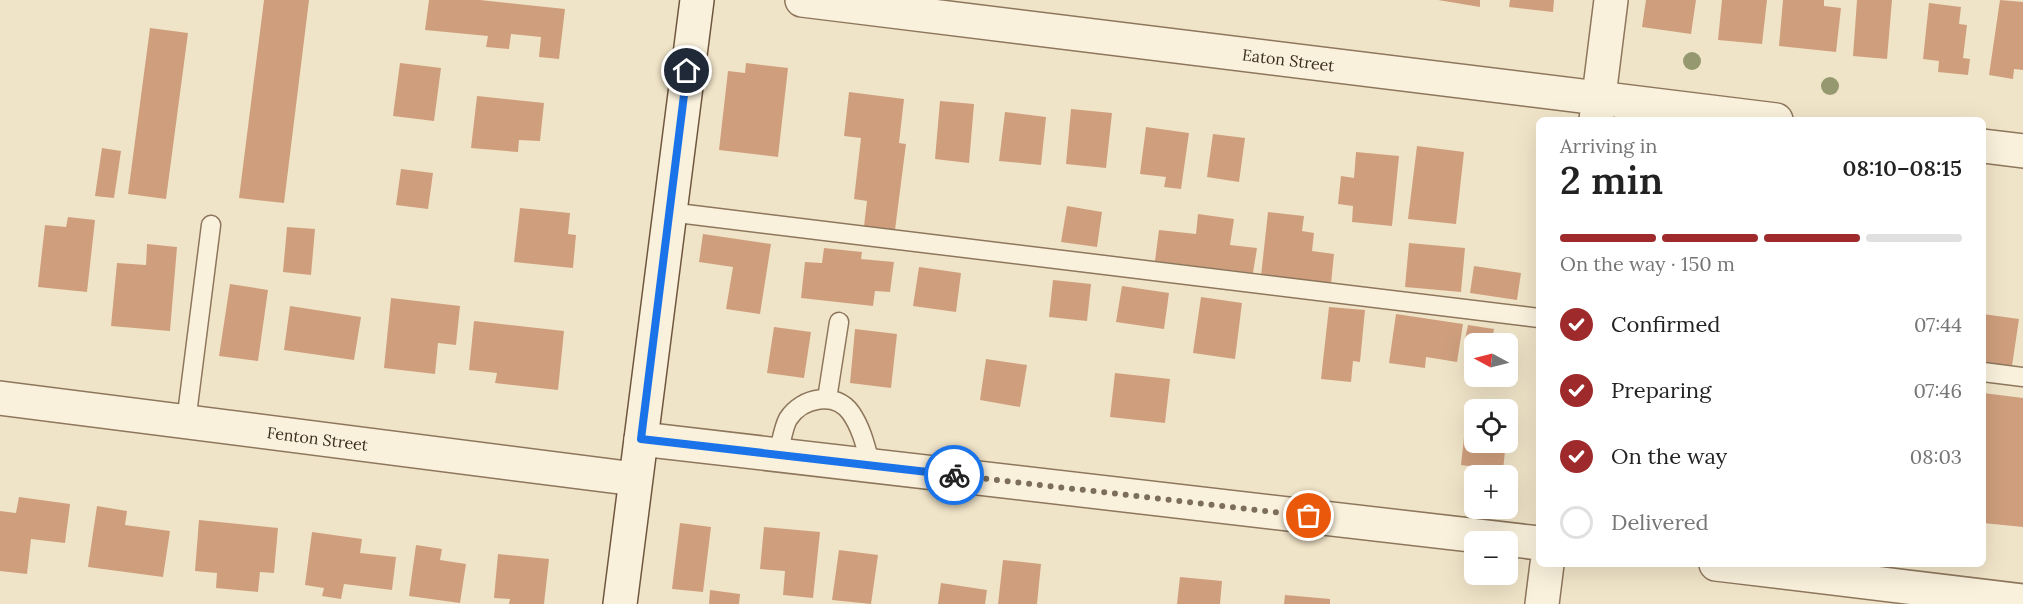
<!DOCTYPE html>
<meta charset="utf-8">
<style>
body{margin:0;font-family:Lora,serif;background:#f2f2f2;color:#222;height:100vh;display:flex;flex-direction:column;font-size:22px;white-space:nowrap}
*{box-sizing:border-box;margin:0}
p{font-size:20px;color:#767676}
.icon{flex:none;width:33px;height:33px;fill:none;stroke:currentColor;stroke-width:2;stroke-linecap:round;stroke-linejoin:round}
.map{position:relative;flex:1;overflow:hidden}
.side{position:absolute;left:1536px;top:117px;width:450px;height:450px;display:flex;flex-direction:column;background:#fff;border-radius:9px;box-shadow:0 6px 24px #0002}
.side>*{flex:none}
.needle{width:39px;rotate:277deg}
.fabs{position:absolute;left:1464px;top:333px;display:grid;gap:12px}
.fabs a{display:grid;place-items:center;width:54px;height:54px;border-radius:9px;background:#fff;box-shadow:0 6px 24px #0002;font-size:30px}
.pin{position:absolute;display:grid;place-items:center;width:51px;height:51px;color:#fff;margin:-26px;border:3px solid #fff;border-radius:50%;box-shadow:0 2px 6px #0007}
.courier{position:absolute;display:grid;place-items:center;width:60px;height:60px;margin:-30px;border:4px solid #1a73e8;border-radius:50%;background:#fff;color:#222;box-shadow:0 2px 8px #0007}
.head em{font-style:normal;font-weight:600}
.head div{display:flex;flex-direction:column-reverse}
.head{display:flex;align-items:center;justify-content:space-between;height:102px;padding:0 24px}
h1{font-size:39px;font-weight:600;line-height:45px}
.bar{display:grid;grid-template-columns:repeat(4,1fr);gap:9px 6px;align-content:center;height:72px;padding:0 24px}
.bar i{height:8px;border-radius:4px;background:#e0e0e0}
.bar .active{background:#9e2a2b}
.bar p{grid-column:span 4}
ol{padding:0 24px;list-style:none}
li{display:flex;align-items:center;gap:18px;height:66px}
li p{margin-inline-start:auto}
li .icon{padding:6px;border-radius:50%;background:#9e2a2b;color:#fff;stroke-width:4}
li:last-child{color:#767676}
li i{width:33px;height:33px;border:3px solid #e0e0e0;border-radius:50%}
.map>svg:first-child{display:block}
.building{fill:#cf9f7d}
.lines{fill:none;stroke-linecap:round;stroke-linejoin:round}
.lane-casing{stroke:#8d765c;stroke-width:21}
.street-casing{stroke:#8d765c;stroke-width:36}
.secondary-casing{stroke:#6f573f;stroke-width:36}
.lane{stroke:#faf1dc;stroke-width:18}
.street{stroke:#faf1dc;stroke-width:33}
.secondary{stroke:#faf1dc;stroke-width:33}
.tree{fill:#96986f}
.done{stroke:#7c6e5b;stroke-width:6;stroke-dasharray:0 10.8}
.route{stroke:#1a73e8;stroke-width:8}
.labels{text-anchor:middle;stroke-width:4.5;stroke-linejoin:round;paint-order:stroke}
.street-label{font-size:16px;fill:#3d2e20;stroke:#f7eed8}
</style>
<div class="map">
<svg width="2023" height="604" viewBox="0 0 2023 604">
<rect width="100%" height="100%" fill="#f0e4c8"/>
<!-- building -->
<path class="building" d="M264,0H309L284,203L239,198Z
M429,0H480L565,9L559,59L539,57L541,37L511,34L509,49L486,47L488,36L425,30Z
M1438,0H1480V7Z
M1510,0H1554L1553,12L1509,7Z
M1646,0H1696L1691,34L1642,27Z
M1722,0H1767L1762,44L1718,40Z
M1783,0H1824V6L1841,8L1836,52L1779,46Z
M1857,0H1892L1887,59L1853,56Z
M2000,0L2023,2V70L2014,69L2013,79L1989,75Z
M1929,3L1961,7L1959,24L1967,25L1963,58L1970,59L1968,75L1938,72L1939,61L1923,59Z
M150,28L188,33L166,199L128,194Z
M400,63L441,68L434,121L393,116Z
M746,63L788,68L778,157L719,150L728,71L745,73Z
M849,92L904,99L899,143L906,144L895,230L864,226L867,201L854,199L861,138L844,136Z
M477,96L544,103L540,141L519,140L518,152L471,148Z
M940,101L974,104L969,163L935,159Z
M1071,109L1112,113L1106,168L1066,164Z
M1005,112L1046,117L1041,165L999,161Z
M1146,127L1189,133L1181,189L1164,187L1166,177L1140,174Z
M1213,134L1245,138L1239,182L1207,177Z
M1417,146L1464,152L1456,224L1408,219Z
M102,148L121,151L114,198L95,196Z
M1356,152L1399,156L1392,226L1352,222L1353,206L1338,204L1341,176L1354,178Z
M401,169L433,173L428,209L396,205Z
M1067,206L1102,212L1097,247L1061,242Z
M520,208L570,213L568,234L576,235L573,268L514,262Z
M1268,212L1304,216L1302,231L1314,233L1312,251L1334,254L1331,284L1261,276Z
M1198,214L1234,219L1230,245L1257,248L1253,273L1155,261L1159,230L1196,234Z
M68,217L95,220L87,292L38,287L45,225L66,227Z
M287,227L315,229L311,275L283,272Z
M703,234L771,244L760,314L726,309L733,267L699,262Z
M1409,243L1465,248L1461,292L1405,287Z
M147,244L177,247L170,331L111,326L117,263L146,265Z
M824,248L862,252L861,259L894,262L890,292L875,291L873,306L801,298L805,262L822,263Z
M1474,266L1521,273L1517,300L1470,293Z
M919,267L961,273L956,312L913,306Z
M1053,280L1091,284L1087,321L1049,317Z
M230,284L268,290L258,361L219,356Z
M1122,286L1169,293L1164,329L1116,322Z
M1201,297L1242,303L1235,359L1193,353Z
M391,298L460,306L456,345L438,343L435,374L384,368Z
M290,306L361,317L354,360L284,350Z
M1329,307L1365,310L1360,362L1353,361L1351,382L1321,379Z
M1396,314L1463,324L1457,362L1426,357L1425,368L1389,363Z
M1983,314L2019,319L2012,366L1983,362Z
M474,321L564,331L558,390L495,383L497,373L469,370Z
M1468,325L1494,329L1491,344H1474V346L1464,344Z
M774,327L811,332L804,378L767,373Z
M855,329L897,334L891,388L850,383Z
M986,359L1027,365L1020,407L980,400Z
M1115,373L1170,379L1165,423L1110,417Z
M1983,393L2023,398V527L1983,523Z
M1466,419L1474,420V442H1506L1503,470L1461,465Z
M19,497L70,504L65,543L31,539L27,574L0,571V511L16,513Z
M97,506L127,511L125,525L170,531L163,577L88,567Z
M199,520L278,528L274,573L260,572L258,592L216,588L217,573L195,571Z
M680,523L711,527L703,592L672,589Z
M764,527L820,532L813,598L783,595L785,571L760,569Z
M312,532L362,539L360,553L396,557L392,590L344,584L341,599L322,596L324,588L305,585Z
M416,545L442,549L440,560L466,564L460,603L409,596Z
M839,550L878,555L871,604L832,600Z
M498,554L549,559L544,604H509L510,599L494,598Z
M1003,560L1041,564L1037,604H998Z
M1180,577L1222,581L1220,604H1177Z
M941,583L987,590L985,604H938Z
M710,590L740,594L739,604H709Z
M1285,595L1330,599V604H1284Z"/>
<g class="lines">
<defs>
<path id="lane" d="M669,212L1539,318
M1983,372L2023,377
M827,399L839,322
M186,422L211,225
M778,455C781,444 783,428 788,419C802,397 836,391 851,413C862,429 866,448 871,466"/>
<g id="street">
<path id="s1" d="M802,0L1776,120"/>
<path d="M1596,120L1611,0"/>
<path d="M1983,146L2023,151"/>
<path id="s2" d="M0,398L635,479"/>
<path d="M641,439L1539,543"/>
<path d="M1716,564L2023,601"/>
<path d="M1542,604L1547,564"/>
</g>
<path id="secondary" d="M620,604L697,0"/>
</defs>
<!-- lane casing -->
<use href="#lane" class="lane-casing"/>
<!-- street casing -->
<use href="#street" class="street-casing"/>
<!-- secondary casing -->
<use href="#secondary" class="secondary-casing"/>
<!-- lane -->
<use href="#lane" class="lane"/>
<!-- street -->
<use href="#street" class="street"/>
<!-- secondary -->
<use href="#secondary" class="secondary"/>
</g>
<!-- trees -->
<g class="tree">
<circle cx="1692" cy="61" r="9"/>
<circle cx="1830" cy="86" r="9"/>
</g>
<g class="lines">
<!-- done -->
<path class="done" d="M954,475L1309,516"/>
<!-- route -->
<path class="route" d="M687,71L641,439L954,475"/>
</g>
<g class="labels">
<!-- street labels -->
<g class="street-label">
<text dy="6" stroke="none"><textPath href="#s1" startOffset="490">Eaton Street</textPath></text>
<text dy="6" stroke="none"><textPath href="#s2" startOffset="320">Fenton Street</textPath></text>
</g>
</g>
</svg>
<div class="fabs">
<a><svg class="needle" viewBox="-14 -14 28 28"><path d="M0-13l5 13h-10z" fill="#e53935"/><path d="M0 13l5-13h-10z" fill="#767676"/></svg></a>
<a><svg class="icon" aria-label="locate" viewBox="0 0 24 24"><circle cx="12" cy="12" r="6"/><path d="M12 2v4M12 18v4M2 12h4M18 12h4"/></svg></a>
<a>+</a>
<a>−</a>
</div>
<div class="pin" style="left:1309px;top:516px;background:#ea580c"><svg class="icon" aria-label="bag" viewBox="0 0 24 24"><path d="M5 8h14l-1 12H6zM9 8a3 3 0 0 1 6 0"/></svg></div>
<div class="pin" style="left:687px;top:71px;background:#1f2937"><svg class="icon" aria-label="home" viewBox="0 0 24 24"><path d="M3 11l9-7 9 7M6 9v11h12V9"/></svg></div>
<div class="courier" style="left:954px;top:475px"><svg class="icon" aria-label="bike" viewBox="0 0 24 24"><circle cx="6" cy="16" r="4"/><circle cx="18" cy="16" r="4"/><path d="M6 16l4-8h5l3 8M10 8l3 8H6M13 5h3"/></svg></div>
<section class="side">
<div class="head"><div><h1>2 min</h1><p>Arriving in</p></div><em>08:10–08:15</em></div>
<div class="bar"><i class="active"></i><i class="active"></i><i class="active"></i><i></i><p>On the way · 150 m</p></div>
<ol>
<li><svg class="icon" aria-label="check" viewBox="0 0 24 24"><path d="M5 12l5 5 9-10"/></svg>Confirmed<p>07:44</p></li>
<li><svg class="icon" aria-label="check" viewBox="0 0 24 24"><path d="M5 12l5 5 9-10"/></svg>Preparing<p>07:46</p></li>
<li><svg class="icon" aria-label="check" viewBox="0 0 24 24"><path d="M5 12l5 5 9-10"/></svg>On the way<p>08:03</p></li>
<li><i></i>Delivered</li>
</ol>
</section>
</div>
